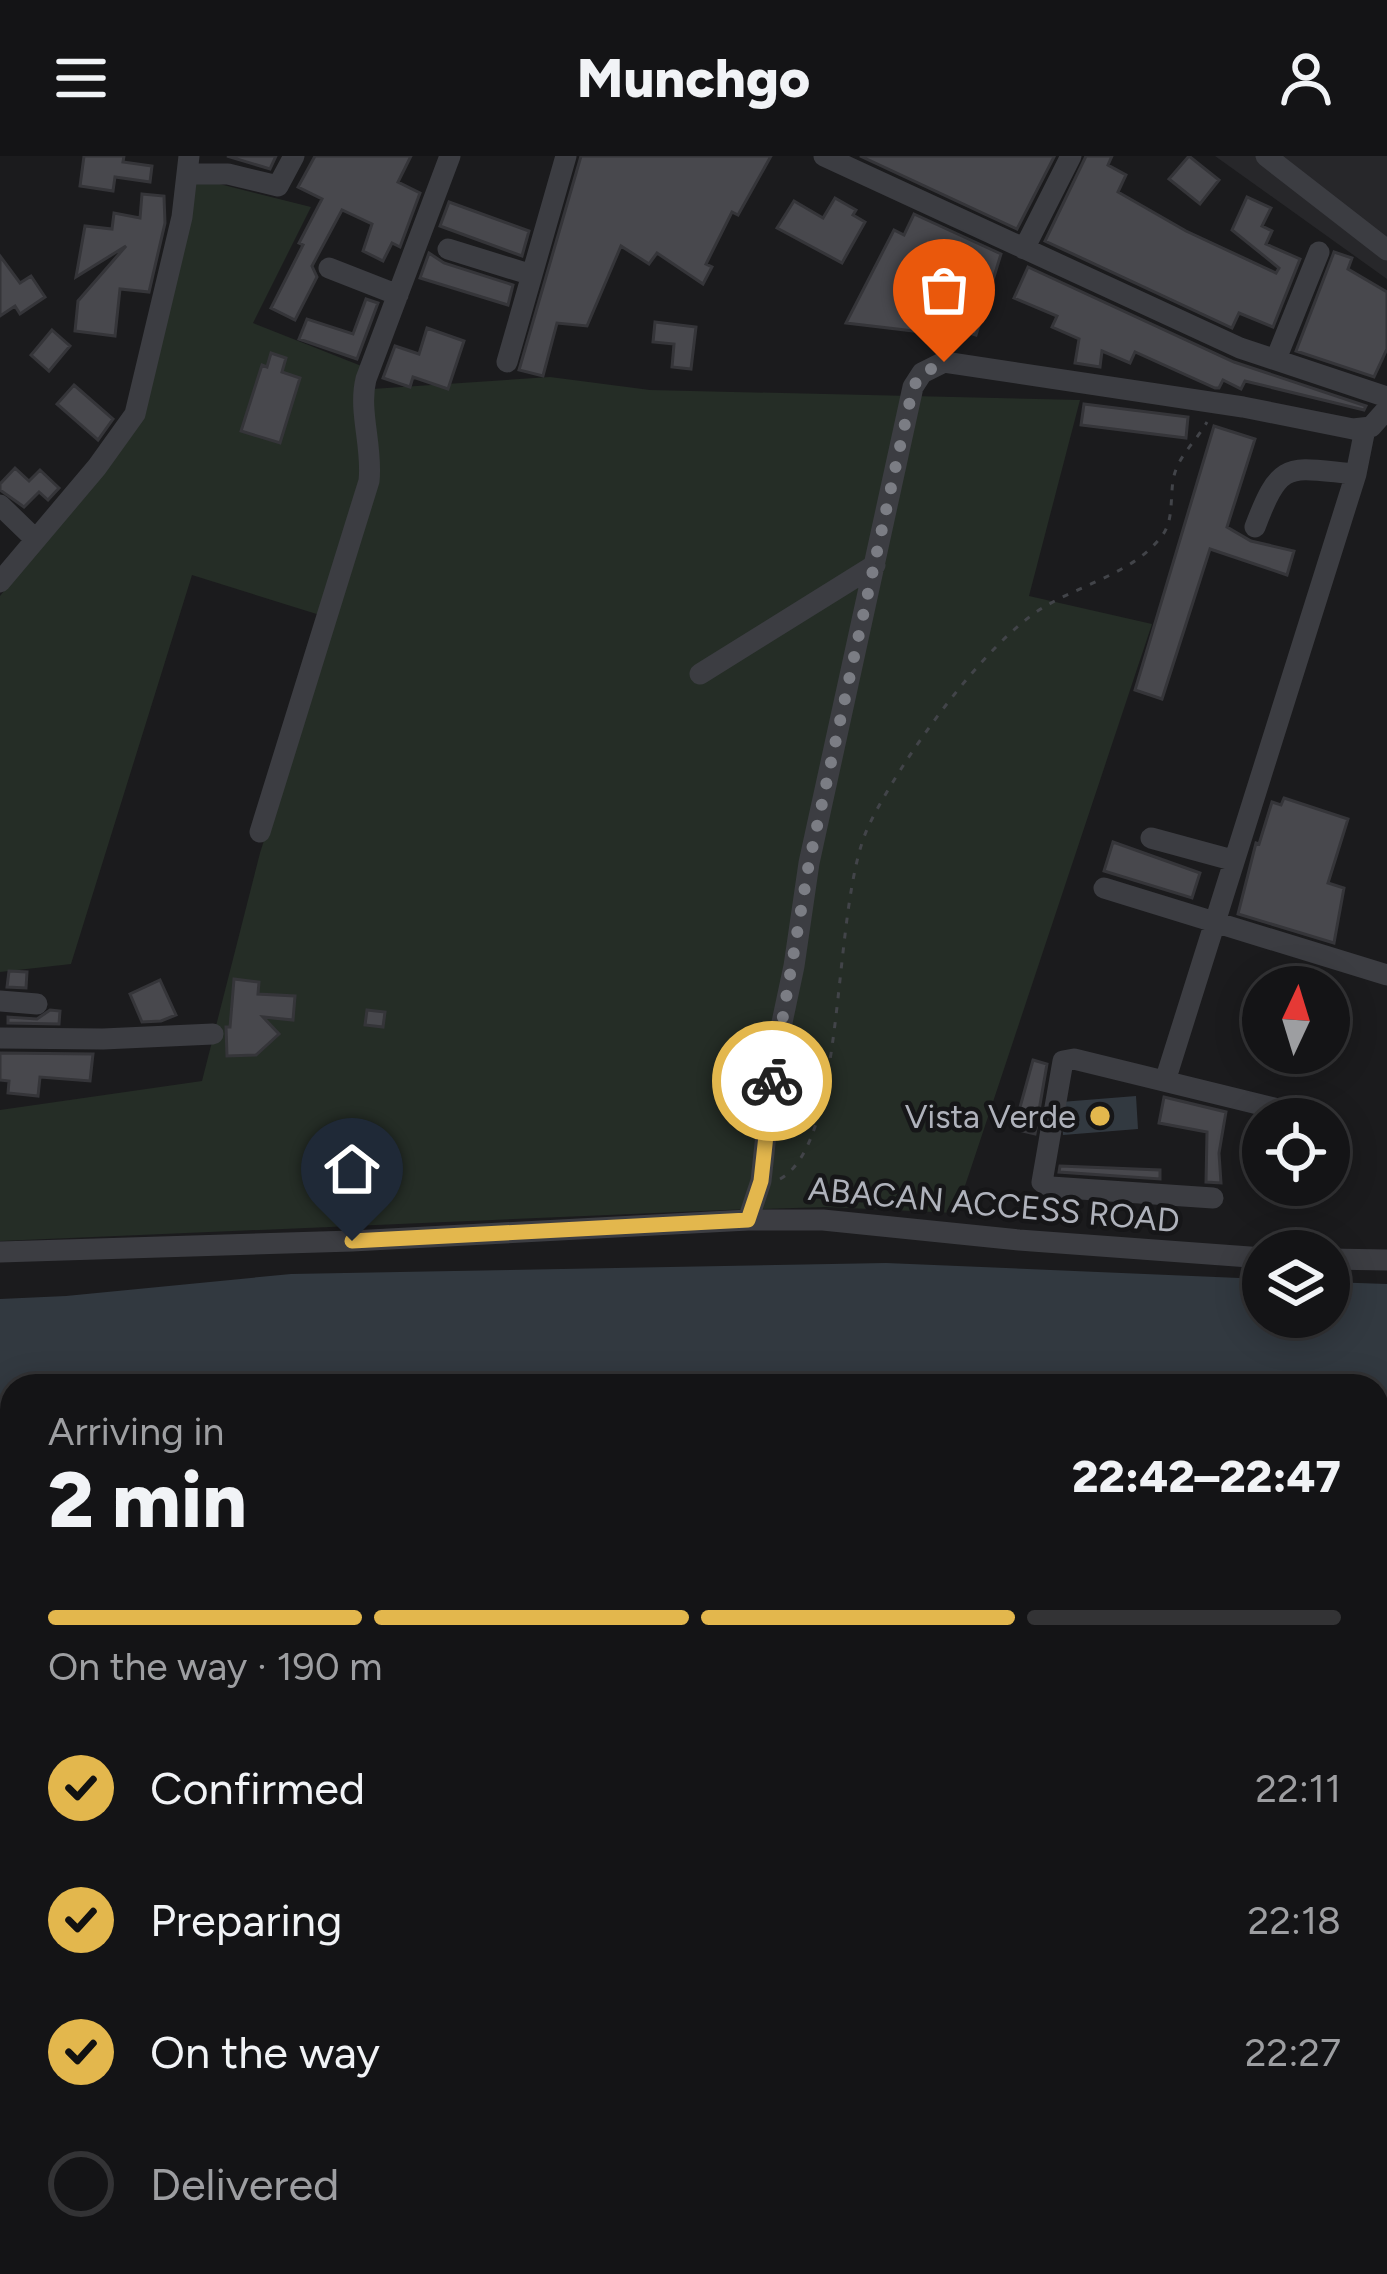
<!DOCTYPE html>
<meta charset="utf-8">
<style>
body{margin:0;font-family:Figtree,sans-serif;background:#212123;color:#f1f3f6;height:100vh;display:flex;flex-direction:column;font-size:45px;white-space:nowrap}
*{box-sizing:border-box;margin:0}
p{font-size:39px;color:#9d9ea1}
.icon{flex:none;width:66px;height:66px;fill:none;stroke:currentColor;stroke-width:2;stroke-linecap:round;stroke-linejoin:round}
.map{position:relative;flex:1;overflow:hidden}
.details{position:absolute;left:0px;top:1218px;width:1389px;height:900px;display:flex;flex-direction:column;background:#141416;border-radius:36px 36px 0 0;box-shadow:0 6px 30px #0003,0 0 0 3px #333335}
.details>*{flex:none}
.needle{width:78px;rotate:4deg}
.controls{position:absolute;left:1242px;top:810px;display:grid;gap:24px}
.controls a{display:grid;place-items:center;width:108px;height:108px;border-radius:50%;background:#141416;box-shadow:0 6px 30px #0003,0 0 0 3px #333335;font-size:60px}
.pin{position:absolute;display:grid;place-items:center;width:102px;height:102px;color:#fff;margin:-123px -51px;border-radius:50% 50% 50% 0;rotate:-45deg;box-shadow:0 0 12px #0007}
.pin .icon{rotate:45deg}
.courier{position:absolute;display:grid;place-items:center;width:120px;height:120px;margin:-60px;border:9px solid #e3b74d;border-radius:50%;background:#fff;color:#222;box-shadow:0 3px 15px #0007}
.head em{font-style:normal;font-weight:800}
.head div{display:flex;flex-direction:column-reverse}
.head{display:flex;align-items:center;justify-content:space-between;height:204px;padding:0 48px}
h1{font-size:78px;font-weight:800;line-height:90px}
.bar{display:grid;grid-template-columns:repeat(4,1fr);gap:18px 12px;align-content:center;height:144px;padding:0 48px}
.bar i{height:15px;border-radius:9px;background:#333335}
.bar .selected{background:#e3b74d}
.bar p{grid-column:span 4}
ol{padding:0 48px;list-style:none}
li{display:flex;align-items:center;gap:36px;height:132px}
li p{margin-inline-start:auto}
li .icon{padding:12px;border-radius:50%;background:#e3b74d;color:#111;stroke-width:4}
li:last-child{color:#9d9ea1}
li i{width:66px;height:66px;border:6px solid #333335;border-radius:50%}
header{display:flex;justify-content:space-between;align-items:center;height:156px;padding:0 48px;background:#141416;font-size:54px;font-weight:800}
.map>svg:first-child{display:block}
.built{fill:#27272a}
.green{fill:#252d26}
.water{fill:#323940}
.building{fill:#48484d;stroke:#353539;stroke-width:3}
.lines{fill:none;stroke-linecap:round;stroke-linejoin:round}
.path{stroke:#424449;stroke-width:3;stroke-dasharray:6 9;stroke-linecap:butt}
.minor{stroke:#3c3d42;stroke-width:21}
.major{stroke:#585a60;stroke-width:27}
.done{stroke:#7b7d84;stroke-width:12;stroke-dasharray:0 21.6}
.route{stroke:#e3b74d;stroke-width:15}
.poi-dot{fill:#e3b74d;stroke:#161618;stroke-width:4.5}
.labels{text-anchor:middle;stroke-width:9;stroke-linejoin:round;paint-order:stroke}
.poi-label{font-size:33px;fill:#afb2bb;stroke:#161618;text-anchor:end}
.street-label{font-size:33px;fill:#afb2bb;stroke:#161618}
</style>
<header><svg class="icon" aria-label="menu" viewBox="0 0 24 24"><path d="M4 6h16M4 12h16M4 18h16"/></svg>Munchgo<svg class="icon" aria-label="person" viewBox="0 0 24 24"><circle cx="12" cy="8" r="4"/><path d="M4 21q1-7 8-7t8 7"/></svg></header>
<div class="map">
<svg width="1387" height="2118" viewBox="0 0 1387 2118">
<rect width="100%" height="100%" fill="#1b1b1d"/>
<!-- built -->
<path class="built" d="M1215,0H1387V123Z
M1377,1753L1387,1758V2118H1137L1114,2106H1377Z"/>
<!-- green -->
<path class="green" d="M196,22L311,51L253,167L364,211L365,307L323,460L192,419L71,808L0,816V440L136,267Z
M550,221L650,234L1080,244L1029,440L1152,468L956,1057L826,1051L726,1054L0,1085V954L202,925L260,697L378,323L372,233Z"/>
<!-- water -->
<path class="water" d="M1136,940L1138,973L1063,979L1061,946Z
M886,1107L1263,1123V1161H1329V1126L1387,1128V1437L1377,1428V1230H12V1342L0,1343V1143L66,1140L291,1118Z"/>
<!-- building -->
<path class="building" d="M84,0H124L123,6L152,10L150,26L115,21L113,35L80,30Z
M227,0H276L270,13Z
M315,0H411L398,26L420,37L400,91L392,87L383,105L363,95L372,68L342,54L312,110L317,121L295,164L271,152L303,89L299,87L322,43L298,31Z
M581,0H771L738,59L732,56L706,108L712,111L703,128L657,97L649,108L621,90L587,170L557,167L543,220L519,214Z
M860,0H1052L1054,1L1017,73Z
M1086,0H1112L1108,9L1126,19L1118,36L1186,75L1276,117L1279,112L1232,74L1247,41L1271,52L1262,70L1272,75L1266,88L1300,103L1273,171L1239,157L1232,172L1045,85Z
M1189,0L1219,24L1200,48L1169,23Z
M142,38L164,40L165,67L149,136L120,133L115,180L75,175L78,145L126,90L76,121L85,70L112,73L114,57L140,62Z
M835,42L856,54L853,59L865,66L842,107L777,72L794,45L823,62Z
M449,46L529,75L522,100L440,70Z
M914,58L1001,98L976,179L918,160L914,175L846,167L894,74L904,79Z
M1334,96L1352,102L1348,113L1387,136V193L1374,221L1296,195Z
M429,97L444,107L513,129L508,149L420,122Z
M0,100L20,127L31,120L45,141L20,158L15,150L0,160Z
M1028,111L1234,206L1366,250L1364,254L1245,225L1241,233L1223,224L1219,232H1215L1135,196L1130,207L1102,195L1100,211L1075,207L1079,183L1052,171L1057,160L1014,142Z
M366,143L378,147L357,203L299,183L307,163L353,178Z
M655,166L696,171L691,213L672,211L674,188L653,186Z
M427,172L464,185L448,233L413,221L410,231L383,222L395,190L419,198Z
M52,174L70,190L49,215L31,199Z
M271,197L286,202L282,216L300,222L280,287L241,275L262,209L267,211Z
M74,229L113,263L98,284L57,248Z
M1084,248L1188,261L1186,282L1081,269Z
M1214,270L1255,283L1227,371L1251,385L1294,395L1287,419L1210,393L1162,543L1135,534Z
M15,312L29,325L40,314L59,332L48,344L39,336L24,351L0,334V328Z
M1284,642L1348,663L1328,727L1344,732L1334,787L1238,758L1256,687L1259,688L1272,646L1281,649Z
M1113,686L1200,717L1192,742L1104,715Z
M9,815L27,816L26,832L7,831Z
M234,823L259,826L258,838L295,840L293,864L263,861L279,878L256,899L227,900L226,871H230Z
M160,824L176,859L161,865L142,866L130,838Z
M50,854L60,855L59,868L8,867V861L37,863Z
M367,854L385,856L383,871L365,869Z
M0,897L93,898L90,925L40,921L38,940L8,937L9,925L0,924Z
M1033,904L1047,908L1035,978L1014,973Z
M1164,941L1226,956L1219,997L1221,1027L1206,1026L1207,976L1159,967Z
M1060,1010L1160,1014V1023L1059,1016Z"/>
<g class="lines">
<!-- path -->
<path class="path" d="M780,1023C849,984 830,750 869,669C900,605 984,487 1044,451C1082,428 1133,417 1161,381C1177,362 1167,333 1177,311C1184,295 1198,282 1207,266"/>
<!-- minor -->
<path class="minor" d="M824,0L1240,192L1387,241
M1266,0L1387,94
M187,18H228L278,30L294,0
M448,93L532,119
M1024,93L1071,0
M329,112L398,139
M1276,203L1319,96
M507,206L566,0
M0,349L35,383
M1255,371C1281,302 1288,312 1356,318
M0,426L97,311L135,258L182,61L189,0
M700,518L875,409
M260,676L369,325C373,291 358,255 366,223L450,0
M1151,682L1232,704
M1104,732L1387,819
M0,845L37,848
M0,882L103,883L213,878
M1165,925L1356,318L1365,273
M1213,1042L1051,1031L1042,1026L1063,905L1074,903L1282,954
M748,1064L761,1025L774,904L794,810L809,707L913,231L922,217L944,206L1243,251L1353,273L1371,271L1387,253
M0,1096L352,1085L748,1064H823L1019,1084L1263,1102
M1329,1103L1387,1104
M0,1363H12
M1377,1737L1387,1743
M0,1806L12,1803
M1377,2033L1387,2017
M0,2063L12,2061
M164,2106L167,2118
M393,2106L397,2118
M448,2106L452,2118
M661,2106L668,2118
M1074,2106L1096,2118
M70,2118L126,2106
M269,2118L314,2106
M517,2118L562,2106
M905,2118L908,2106
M1015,2118L1022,2106
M1053,2118L1054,2106"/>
<!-- major -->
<path class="major" d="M1377,1440L1387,1424
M973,2118L980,2106"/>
</g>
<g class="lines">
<!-- done -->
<path class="done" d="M772,925L809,707L913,231L922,218L944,206"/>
<!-- route -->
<path class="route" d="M352,1085L748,1064L761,1025L772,925"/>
</g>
<!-- markers -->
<circle class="poi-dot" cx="1100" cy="960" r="12"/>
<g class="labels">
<!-- poi labels -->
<g class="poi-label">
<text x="1076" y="972">Vista Verde</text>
</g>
<!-- street labels -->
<g class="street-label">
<text transform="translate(994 1048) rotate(5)" y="12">ABACAN ACCESS ROAD</text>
</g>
</g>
</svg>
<div class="controls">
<a><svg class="needle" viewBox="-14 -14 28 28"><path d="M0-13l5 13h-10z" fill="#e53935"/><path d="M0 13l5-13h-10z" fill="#9d9ea1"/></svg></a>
<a><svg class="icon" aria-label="locate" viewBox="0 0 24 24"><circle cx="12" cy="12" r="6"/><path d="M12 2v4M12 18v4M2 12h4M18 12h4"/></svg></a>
<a><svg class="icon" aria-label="layers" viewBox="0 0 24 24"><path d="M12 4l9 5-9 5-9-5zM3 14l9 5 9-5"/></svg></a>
</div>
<div class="pin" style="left:944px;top:206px;background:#ea580c"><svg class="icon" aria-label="bag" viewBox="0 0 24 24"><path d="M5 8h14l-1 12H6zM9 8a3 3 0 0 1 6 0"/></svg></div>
<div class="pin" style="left:352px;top:1085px;background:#1f2937"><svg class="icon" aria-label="home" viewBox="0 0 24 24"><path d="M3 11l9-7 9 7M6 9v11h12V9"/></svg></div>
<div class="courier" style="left:772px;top:925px"><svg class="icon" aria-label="bike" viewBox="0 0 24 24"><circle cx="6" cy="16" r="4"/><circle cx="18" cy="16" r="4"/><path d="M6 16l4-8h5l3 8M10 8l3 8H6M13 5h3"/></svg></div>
<section class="details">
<div class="head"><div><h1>2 min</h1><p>Arriving in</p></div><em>22:42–22:47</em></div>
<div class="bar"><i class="selected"></i><i class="selected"></i><i class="selected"></i><i></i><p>On the way · 190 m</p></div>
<ol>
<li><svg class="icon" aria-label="check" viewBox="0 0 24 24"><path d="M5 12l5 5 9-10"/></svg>Confirmed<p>22:11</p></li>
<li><svg class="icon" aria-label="check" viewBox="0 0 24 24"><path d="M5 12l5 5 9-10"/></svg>Preparing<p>22:18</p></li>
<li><svg class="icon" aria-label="check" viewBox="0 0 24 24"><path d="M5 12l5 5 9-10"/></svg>On the way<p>22:27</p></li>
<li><i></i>Delivered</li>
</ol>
</section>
</div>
